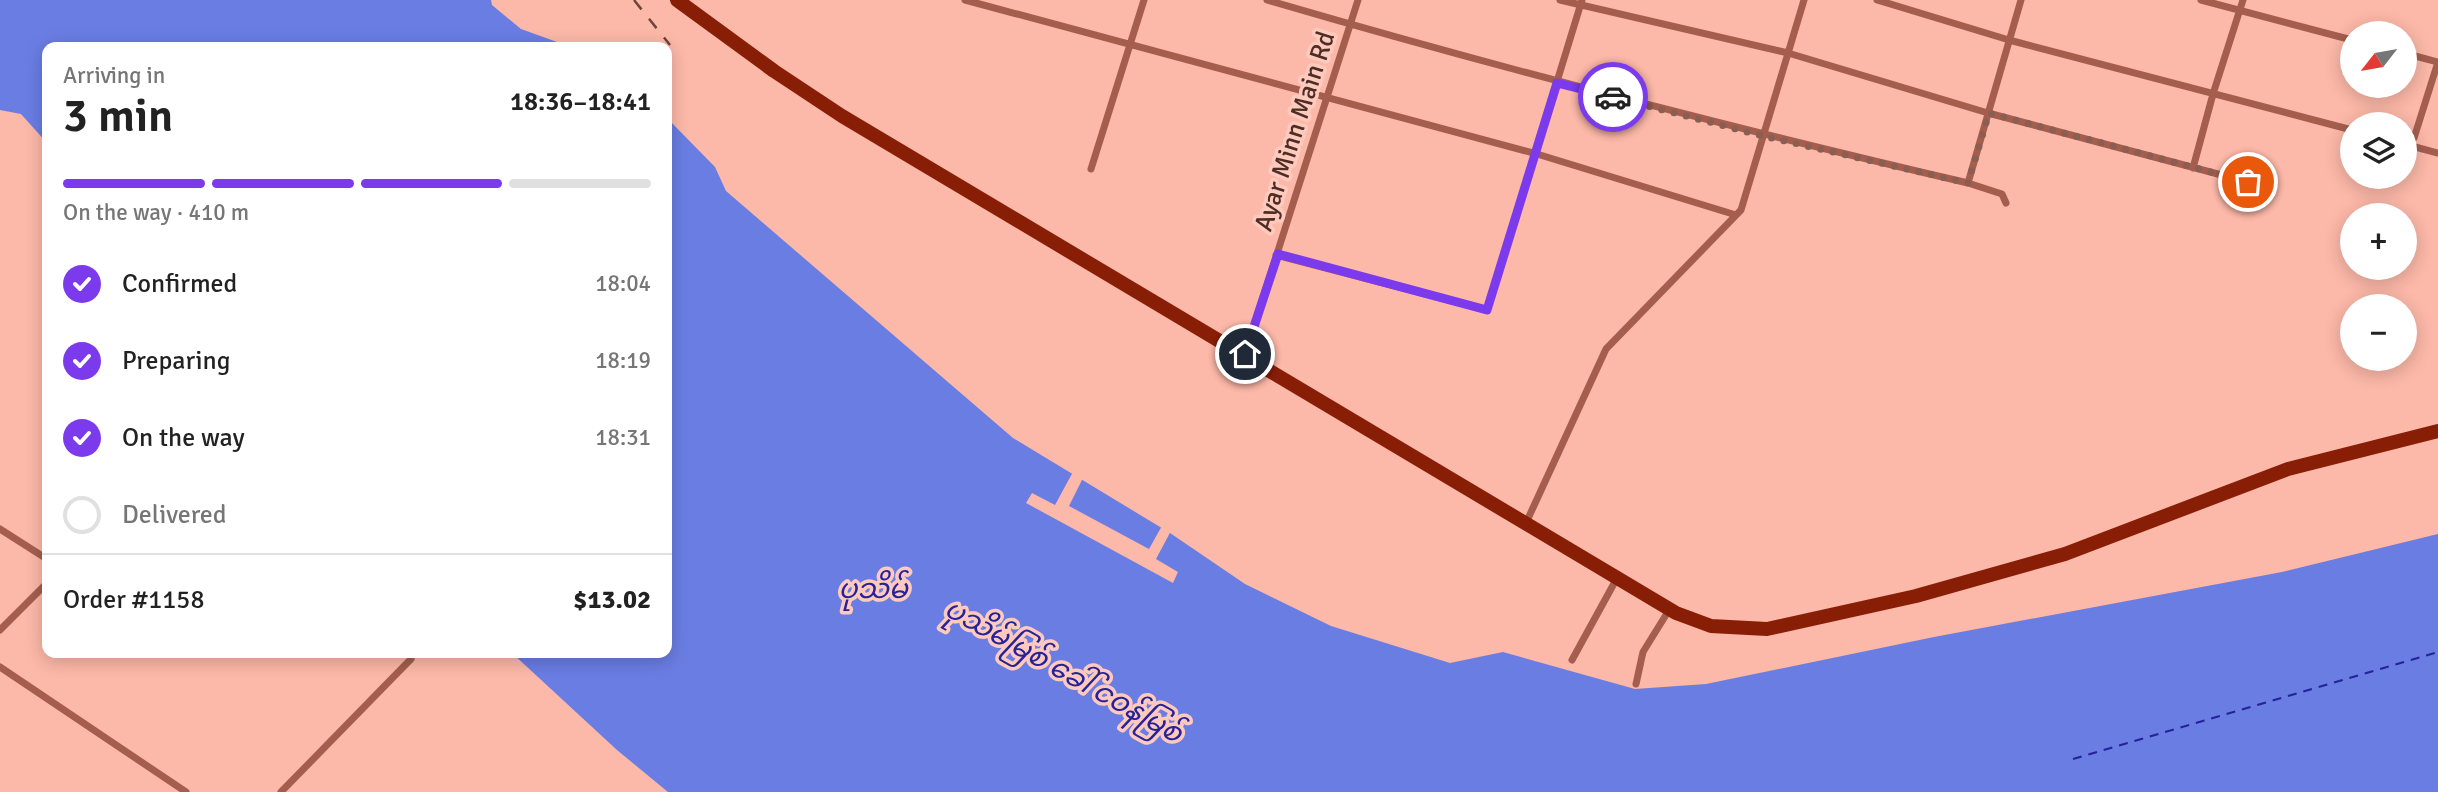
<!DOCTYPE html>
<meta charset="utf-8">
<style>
body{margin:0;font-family:Signika,"Noto Sans Myanmar",sans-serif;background:#f2f2f2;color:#222;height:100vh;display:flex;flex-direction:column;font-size:26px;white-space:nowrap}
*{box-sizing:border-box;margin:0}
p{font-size:23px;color:#767676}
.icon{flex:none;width:38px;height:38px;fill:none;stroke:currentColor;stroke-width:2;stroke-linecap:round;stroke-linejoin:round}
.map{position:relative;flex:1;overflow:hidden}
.sheet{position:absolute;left:42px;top:42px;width:630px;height:616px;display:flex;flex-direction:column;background:#fff;border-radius:14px;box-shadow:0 4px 18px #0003}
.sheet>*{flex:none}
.needle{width:46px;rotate:239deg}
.buttons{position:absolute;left:2340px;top:21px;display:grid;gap:14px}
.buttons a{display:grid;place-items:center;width:77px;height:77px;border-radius:50%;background:#fff;box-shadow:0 4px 18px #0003;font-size:35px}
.pin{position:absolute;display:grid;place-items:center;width:60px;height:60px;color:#fff;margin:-30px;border:4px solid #fff;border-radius:50%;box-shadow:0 2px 7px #0007}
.courier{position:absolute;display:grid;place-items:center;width:70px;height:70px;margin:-35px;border:5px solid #7c3aed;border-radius:50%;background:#fff;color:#222;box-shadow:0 2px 9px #0007}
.summary em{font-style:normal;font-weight:600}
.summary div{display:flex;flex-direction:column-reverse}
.summary{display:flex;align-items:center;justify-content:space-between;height:119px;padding:0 21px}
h1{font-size:46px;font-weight:600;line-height:52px}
.bar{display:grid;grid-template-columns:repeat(4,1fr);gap:10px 7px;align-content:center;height:84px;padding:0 21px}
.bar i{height:9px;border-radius:5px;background:#e0e0e0}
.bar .on{background:#7c3aed}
.bar p{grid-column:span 4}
.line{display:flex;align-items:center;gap:18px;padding:0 21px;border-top:2px solid #e0e0e0}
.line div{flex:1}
ol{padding:0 21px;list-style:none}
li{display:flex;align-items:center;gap:21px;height:77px}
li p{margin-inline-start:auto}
li .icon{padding:7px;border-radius:50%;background:#7c3aed;color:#fff;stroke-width:4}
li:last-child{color:#767676}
li i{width:38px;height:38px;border:4px solid #e0e0e0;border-radius:50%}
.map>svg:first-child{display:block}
.water{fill:#6a7de3}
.pier{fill:#fcb8a8}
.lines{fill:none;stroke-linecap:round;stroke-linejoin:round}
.ferry{stroke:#25229a;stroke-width:2;stroke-dasharray:9 7;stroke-linecap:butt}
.street{stroke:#a55e4e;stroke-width:7}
.secondary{stroke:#891e07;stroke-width:14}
.rail{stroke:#6c453b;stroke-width:2.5;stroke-dasharray:12 12;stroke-linecap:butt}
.done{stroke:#8b5e53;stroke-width:7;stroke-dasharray:0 12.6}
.route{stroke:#7c3aed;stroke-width:9}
.labels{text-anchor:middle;stroke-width:7;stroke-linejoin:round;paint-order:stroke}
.street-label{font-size:26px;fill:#4e2d25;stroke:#fecabe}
.water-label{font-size:28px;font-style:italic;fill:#25229a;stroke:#fecabe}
</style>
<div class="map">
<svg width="2438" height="792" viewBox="0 0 2438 792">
<rect width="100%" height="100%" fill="#fcb8a8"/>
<!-- water -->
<path class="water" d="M0,0H491L492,5L521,29L571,47H47V143L21,114L0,110Z
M667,118L715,167L726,191L1013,438L1170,533L1245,584L1331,626L1450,663L1503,652L1635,689L1706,684L1934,637L2282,572L2438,534V792H668L617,750L512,653H667Z"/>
<!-- pier -->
<path class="pier" d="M1074,470L1084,476L1069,506L1149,549L1163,524L1172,529L1156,559L1178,572L1173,583L1026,503L1032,493L1055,505Z"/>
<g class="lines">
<!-- ferry -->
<path class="ferry" d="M2073,759L2438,652"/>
<!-- street -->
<path class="street" d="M965,0L1537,154L1736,215
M1267,0C1499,68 1733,128 1968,183
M1560,0L1788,53L1988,113L2248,182
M1877,0L2009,40L2352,130
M2201,0L2352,40
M2404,53L2438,62
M2414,138L2438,62
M2404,144L2438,153
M2193,168L2213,94L2243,0
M1091,169L1144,0
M2006,203L2002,194L1968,183L2021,0
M1276,255L1487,310L1582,0
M1245,354L1358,0
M1526,523L1606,349L1741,210L1804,0
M0,529L47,559
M0,630L47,583
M1572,660L1617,578
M0,667L186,792
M1636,684L1643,652L1669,610
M281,792L411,659"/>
<!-- secondary -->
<path class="secondary" d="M677,0L774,71L842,116L1676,613L1711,626L1767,629L1916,596L2065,554L2288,469L2438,431"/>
<!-- rail -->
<path class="rail" d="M634,0L670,45"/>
</g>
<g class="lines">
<!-- done -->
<path class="done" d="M1613,97L1763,136L1968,183L1989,113L2248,182"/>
<!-- route -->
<path class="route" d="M1245,354L1278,254L1487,310L1557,83L1613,97"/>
</g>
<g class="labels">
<!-- street labels -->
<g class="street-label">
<text transform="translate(1294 131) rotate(-72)" y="9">Ayar Minn Main Rd</text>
</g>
<!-- water labels -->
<g class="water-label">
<text x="873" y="598">ပုသိမ်</text>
<text transform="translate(1064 670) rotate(29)" y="10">ပုသိမ်မြစ် ခေါ် ငဝန်မြစ်</text>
</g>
</g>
</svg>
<div class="buttons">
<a><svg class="needle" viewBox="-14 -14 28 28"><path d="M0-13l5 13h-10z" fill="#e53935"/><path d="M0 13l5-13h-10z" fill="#767676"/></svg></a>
<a><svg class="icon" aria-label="layers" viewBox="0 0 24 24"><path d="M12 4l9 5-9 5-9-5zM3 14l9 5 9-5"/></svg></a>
<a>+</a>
<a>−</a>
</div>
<div class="pin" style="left:2248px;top:182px;background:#ea580c"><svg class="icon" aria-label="bag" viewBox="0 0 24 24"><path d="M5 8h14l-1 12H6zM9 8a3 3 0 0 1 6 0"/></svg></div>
<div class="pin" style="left:1245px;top:354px;background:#1f2937"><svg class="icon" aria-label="home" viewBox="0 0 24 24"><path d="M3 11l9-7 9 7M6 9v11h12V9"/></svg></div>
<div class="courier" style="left:1613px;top:97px"><svg class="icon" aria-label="car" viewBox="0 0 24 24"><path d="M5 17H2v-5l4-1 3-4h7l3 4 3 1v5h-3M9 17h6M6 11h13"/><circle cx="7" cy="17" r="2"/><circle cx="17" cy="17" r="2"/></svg></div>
<section class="sheet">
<div class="summary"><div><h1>3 min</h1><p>Arriving in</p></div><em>18:36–18:41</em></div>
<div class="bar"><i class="on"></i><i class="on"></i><i class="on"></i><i></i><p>On the way · 410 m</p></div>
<ol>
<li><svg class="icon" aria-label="check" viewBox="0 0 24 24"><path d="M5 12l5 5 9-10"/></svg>Confirmed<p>18:04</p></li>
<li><svg class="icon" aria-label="check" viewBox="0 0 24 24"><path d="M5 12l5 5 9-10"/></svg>Preparing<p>18:19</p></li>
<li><svg class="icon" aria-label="check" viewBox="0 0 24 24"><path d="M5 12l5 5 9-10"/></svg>On the way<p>18:31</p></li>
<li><i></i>Delivered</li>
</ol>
<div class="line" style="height:91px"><div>Order #1158</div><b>$13.02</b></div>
</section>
</div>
